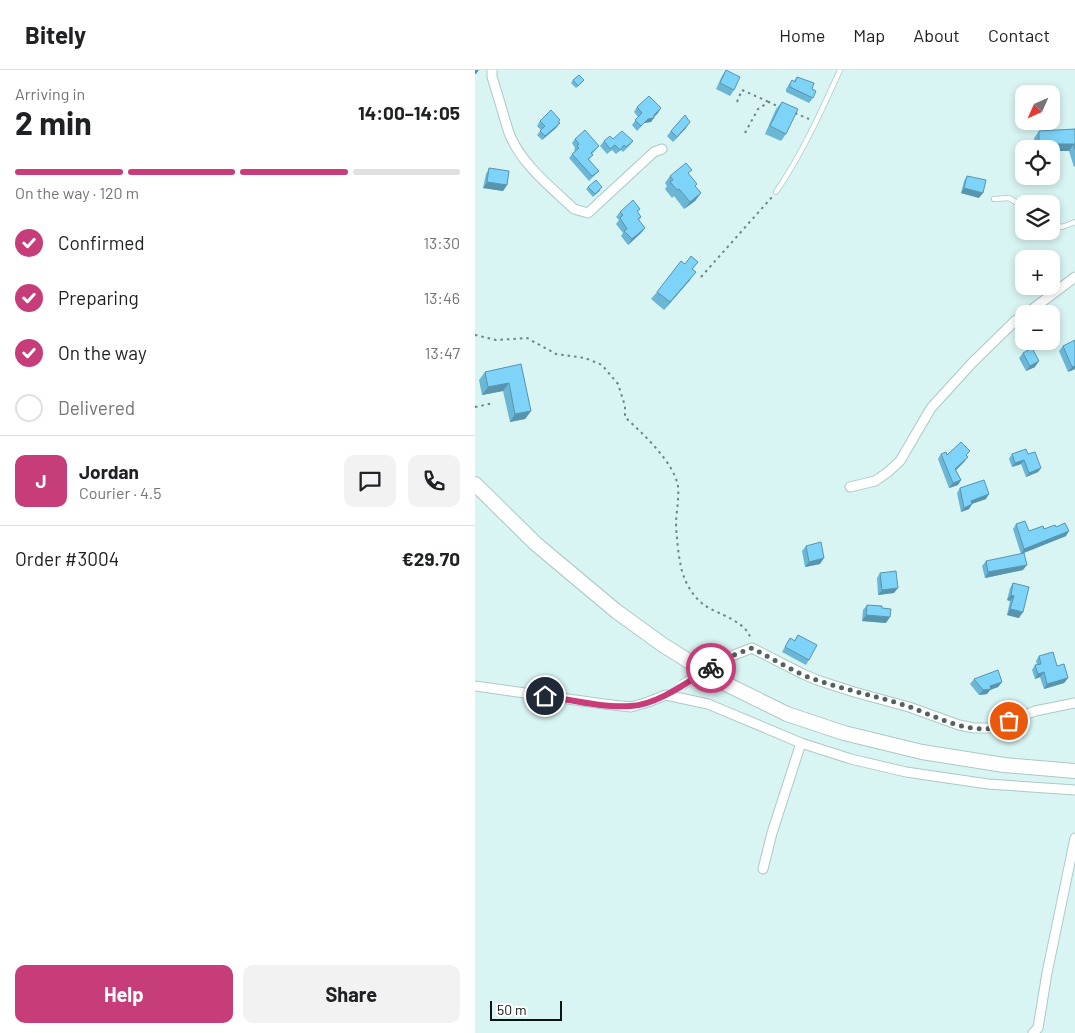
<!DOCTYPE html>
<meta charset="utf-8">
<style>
body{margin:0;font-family:Barlow,sans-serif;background:#f2f2f2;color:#202124;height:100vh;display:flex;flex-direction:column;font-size:19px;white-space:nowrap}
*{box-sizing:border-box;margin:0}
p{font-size:16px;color:#757577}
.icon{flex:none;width:28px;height:28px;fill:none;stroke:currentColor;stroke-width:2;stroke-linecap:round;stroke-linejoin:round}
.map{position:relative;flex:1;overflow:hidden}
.sheet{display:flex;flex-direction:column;background:#fff;width:475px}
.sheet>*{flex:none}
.needle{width:32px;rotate:225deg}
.controls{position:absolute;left:540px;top:15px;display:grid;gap:10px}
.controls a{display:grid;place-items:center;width:45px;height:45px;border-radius:10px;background:#fff;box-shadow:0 2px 8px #0003;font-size:25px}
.scale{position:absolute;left:15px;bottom:12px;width:72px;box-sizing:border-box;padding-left:5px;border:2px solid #0a1413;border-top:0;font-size:14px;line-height:18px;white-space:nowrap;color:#0a1413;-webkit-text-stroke:4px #fff;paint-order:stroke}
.pin{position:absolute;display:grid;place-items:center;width:42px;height:42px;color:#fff;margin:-21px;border:2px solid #fff;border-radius:50%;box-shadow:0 1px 5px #0007}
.courier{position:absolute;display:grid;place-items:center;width:50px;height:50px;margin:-25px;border:4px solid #c63d79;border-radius:50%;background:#fff;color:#222;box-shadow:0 1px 6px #0007}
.head em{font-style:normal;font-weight:700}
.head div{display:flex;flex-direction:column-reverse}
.head{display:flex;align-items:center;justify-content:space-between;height:85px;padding:0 15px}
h1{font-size:32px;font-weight:700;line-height:38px}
.bar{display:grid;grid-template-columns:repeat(4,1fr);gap:8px 5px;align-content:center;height:60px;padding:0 15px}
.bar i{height:6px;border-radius:4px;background:#e0e0e0}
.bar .on{background:#c63d79}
.bar p{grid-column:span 4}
.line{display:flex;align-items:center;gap:12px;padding:0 15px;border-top:1px solid #e0e0e0}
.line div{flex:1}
.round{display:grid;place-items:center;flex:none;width:52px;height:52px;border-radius:10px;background:#f2f2f2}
ol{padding:0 15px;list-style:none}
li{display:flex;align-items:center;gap:15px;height:55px}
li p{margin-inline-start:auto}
li .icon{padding:5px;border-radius:50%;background:#c63d79;color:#fff;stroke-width:4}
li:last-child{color:#757577}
li i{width:28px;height:28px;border:2px solid #e0e0e0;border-radius:50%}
.primary-button{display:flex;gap:10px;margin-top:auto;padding:10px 15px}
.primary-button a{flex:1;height:58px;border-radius:10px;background:#c63d79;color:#fff;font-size:20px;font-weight:700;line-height:58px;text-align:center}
.primary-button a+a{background:#f2f2f2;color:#202124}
header{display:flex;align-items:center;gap:30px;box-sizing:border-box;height:70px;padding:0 25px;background:#fff;border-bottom:1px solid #e0e0e0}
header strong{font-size:24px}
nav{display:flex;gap:28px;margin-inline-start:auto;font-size:18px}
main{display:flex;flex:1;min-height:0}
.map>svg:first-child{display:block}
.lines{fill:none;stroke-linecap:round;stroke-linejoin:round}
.lane-casing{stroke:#acc8c7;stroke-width:6}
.street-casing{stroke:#acc8c7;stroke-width:11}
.primary-casing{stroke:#acc8c7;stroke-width:16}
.path{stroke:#718483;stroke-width:2;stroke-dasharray:2.5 4;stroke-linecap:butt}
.lane{stroke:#fff;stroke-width:4.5}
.street{stroke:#fff;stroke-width:9}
.primary{stroke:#fff;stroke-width:14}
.street-bridge-casing{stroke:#acc8c7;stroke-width:11;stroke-linecap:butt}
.street-bridge{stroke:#fff;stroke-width:9}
.wall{fill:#6cb6d5}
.shaded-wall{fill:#5894ae}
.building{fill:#7dd4f8;stroke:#5894ae}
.done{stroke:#526261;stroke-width:5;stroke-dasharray:0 9}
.route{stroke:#c63d79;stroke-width:6}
</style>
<header>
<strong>Bitely</strong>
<nav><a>Home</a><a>Map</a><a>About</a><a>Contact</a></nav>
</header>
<main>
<section class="sheet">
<div class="head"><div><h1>2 min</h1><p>Arriving in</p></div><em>14:00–14:05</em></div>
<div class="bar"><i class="on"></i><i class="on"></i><i class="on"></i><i></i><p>On the way · 120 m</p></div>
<ol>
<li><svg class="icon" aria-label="check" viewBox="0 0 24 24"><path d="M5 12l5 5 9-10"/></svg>Confirmed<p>13:30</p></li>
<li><svg class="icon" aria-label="check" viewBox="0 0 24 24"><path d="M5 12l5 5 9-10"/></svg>Preparing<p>13:46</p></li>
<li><svg class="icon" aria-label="check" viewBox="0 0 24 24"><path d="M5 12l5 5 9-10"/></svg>On the way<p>13:47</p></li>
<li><i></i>Delivered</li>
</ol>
<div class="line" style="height:90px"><b class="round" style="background:#c63d79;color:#fff">J</b><div><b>Jordan</b><p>Courier · 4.5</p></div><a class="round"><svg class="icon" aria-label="chat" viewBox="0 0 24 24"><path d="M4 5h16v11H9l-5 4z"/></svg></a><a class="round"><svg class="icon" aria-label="phone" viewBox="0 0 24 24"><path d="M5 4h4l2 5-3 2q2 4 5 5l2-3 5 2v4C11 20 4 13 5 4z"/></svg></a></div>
<div class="line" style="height:65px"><div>Order #3004</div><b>€29.70</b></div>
<div class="primary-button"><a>Help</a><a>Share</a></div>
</section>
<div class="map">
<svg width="600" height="963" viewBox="0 0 600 963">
<rect width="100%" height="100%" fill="#d8f4f3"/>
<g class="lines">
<defs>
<path id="lane" d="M301,122C327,84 346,42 365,0
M519,129L534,128L549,137
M576,154L587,157L600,152"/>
<path id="street" d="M17,0V7C23,25 28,44 34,63C46,94 76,117 99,139L113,143L179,82L187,79
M551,244L600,207
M375,417L400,411L413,402L425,391L456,338L497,293L540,251L549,245
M259,585L277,578L328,604L342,610L379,622L434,637L484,655L499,658H518L560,641L600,633
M0,616L129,634L156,637L173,632L191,625L233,634L326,673L376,689L431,702L513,714L600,720
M288,799L297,763L326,673
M558,963L563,958L572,903L600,768"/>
<path id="primary" d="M0,414L61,474L141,541L188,575L247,612L312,644L369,663L447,682L529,695L600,701"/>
</defs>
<!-- lane casing -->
<use href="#lane" class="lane-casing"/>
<!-- street casing -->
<use href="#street" class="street-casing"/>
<!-- primary casing -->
<use href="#primary" class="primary-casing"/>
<!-- path -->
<path class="path" d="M262,32L267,20L294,32
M320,43L334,49
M270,63L283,39L294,32L304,37
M226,207L297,127
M0,265L21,270L52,268L81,284L110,288L127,295L143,314L150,336V347C168,364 198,391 203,416C204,427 202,439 201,451C201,463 204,496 209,507C213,518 220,528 229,535C244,545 272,551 276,570
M0,337L19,333"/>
<!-- lane -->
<use href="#lane" class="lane"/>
<!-- street -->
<use href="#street" class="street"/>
<!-- primary -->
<use href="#primary" class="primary"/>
<defs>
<path id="street-bridge" d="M207,615L259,585"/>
</defs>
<!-- street-bridge casing -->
<use href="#street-bridge" class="street-bridge-casing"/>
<!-- street-bridge -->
<use href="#street-bridge" class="street-bridge"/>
</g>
<!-- wall -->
<path class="wall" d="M251,0L259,20L255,26L241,19L247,6Z
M322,7L337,19L338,28L334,33L311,22V19L317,10L319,11Z
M98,10L107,13L101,18L96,13Z
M307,32L311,64L306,71L290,64L301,39Z
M162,37L183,43L179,46L176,52L169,53L162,61L157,55L163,47L159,42Z
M65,51L85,53L81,58L67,70L62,65L66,60L62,56Z
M211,58L198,72L192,66L196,61Z
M600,59V96L599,97L594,81H579L577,84H576V79H560L559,68L564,61Z
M100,69L124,76L117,84L114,90L124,101L114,111L94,88L100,81L99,80L100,78L97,73Z
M138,69L158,71L155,75L148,82L146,80L141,84L137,80L132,84L125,76L129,71Z
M14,98L32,115L28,121L8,118L11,104Z
M214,104L220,116L226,123L220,131L209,139L199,126L197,128L190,119L192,116L190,113L195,106Z
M492,106L504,128L486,123L489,111Z
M113,117L126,120L118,127L111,119Z
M165,139L162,142L166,147L164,150L170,158L166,163L153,175L146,166L148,163L141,154L144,150L141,147L145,142Z
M223,192L217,200L215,210L189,240L176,229L182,222L210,194Z
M588,276L600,299L593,302L584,281Z
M548,283L560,297L551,301L544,288Z
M46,294L56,341L50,349L35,352L28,321L7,325L4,310L10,302Z
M466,384L472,385L491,386L493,387L489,392L481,400L486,410L483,415L474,418L463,389Z
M537,384H553L566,398L563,402L551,407L546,394L537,397L534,389Z
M485,418L511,429L497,434L494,439L486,442L482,423Z
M541,454L554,461L581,457L591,466L546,484L538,459Z
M331,476L345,494L330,497L327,481Z
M511,491L548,500L510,508L507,496Z
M405,503L419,523L403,525L402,508Z
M538,513L544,548L532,545L535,531L532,530L535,518Z
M392,535L411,553L387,551L388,540Z
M323,565L334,590L331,595L307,582L315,568L319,571Z
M564,586L582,596L593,608L589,613L569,619L565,607L560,609L557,600L560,595H562L561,591Z
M499,609L527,612L523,617L515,620L512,624L504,625L495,614Z"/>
<!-- shaded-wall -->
<path class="shaded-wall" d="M0,0H4L1,4H0Z
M186,38L183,43L178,48H179L176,52L169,53L162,61L166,56L173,49L179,45Z
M215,52L211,58L198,72L202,67Z
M85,53L81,58L67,70L70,66Z
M582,74H599L594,81H579L577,84H576V79H563L564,77Z
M12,112L32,115L28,121L8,118Z
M489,118L508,123L504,128L486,123Z
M226,123L220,131L209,139L215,132Z
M170,158L166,163L153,175L157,169Z
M221,202L215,210L189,240L195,232Z
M564,291L560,297L551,301L555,296Z
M600,296V299L593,302L597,297Z
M34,313L28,321L7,325L13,317Z
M56,341L50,349L35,352L40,344Z
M493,387L489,392L477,404L480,399Z
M549,390L546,394L537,397L540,393Z
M566,398L563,402L551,407L554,403Z
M486,410L483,415L474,418L478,413Z
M514,424L511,429L493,435L496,431Z
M497,434L494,439L486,442L489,438Z
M594,461L591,466L546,484L549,479Z
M349,488L345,494L330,497L334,492Z
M552,495L548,500L510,508L513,502Z
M423,518L419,523L403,525L407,520Z
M536,525L539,526L535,531L532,530Z
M535,539L548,542L544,548L532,545Z
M391,545L415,547L411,553L387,551Z
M569,602L565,607L560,609L563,604Z
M593,608L589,613L569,619L572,614Z
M527,612L523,617L515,620L512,624L504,625L508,620L515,616Z"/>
<!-- building -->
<path class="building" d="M251,0L265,7L259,20L245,13Z
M104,5L109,10L103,16L98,10Z
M322,7L339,13L337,19L341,21L338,28L315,17V14L317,10L320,12Z
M174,26L186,38L179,45V48L173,49L166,56L160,50L167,43L162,37Z
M307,32L323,39L311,64L295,56Z
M76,40L85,50L83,52L85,53L70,66L65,61L70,56L65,51Z
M210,45L215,52L202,67L196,61Z
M600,59V79L599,74H582V77H564V61Z
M110,60L124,76L116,83L118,85L113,89L124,101L117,106L97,84L104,78L102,76L104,74L100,69Z
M147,61L158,71L151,77L149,75L145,80L140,75L135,79L129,71L135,66L138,69Z
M211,93L217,100L213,103L222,114L220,116L226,123L215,132L204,119L202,120L195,112L198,110L195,106Z
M14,98L34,101L32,115L12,112Z
M492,106L511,110L508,123L489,118Z
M121,110L127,117L120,124L113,117Z
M158,130L165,139L162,141L166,147L163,149L170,158L157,169L149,161L152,159L145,148L148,145L145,142Z
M566,184L569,189H559Z
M216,186L223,192L217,199L221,202L195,232L182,222L206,191L210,194Z
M600,270V296L597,297L588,276Z
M557,278L564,291L555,296L548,283Z
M46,294L56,341L40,344L34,313L13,317L10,302Z
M486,372L495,381L491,385L493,387L480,399L486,410L478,413L466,384L471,382L472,385Z
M551,379L553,384L560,382L566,398L554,403L549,390L540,393L537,384Z
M509,410L514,424L496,431L497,434L489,438L485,418Z
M550,451L554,461L568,456L569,459L580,455L581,457L590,453L594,461L549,479L541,454Z
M346,472L349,488L334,492L331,476Z
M549,483L552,495L513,502L511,491Z
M421,501L423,518L407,520L405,503Z
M538,513L554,517L548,542L535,539L539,526L536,525Z
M392,535L407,536V538L416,539L415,547L391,545Z
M323,565L342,575L334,590L310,577L315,568L320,571Z
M578,582L582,596L589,594L593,608L572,614L569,602L563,604L560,595L566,594L564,586Z
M523,600L527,612L515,616L516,619L508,620L499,609Z"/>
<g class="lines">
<!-- done -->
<path class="done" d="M236,598L259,585L277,578C294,587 311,597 328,605C363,619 400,625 435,637C459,646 486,660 512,659C520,658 527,655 534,651"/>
<!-- route -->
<path class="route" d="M70,626C96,630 130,638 156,636C182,635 214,611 236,598"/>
</g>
</svg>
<div class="controls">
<a><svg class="needle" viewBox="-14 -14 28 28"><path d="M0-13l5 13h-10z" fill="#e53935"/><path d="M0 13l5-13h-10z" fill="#757577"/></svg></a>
<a><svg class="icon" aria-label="locate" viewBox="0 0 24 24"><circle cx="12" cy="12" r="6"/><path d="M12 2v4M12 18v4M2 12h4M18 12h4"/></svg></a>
<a><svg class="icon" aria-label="layers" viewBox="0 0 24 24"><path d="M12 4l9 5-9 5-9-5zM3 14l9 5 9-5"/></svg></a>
<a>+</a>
<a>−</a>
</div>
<div class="scale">50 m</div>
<div class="pin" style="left:534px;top:651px;background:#ea580c"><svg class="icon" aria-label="bag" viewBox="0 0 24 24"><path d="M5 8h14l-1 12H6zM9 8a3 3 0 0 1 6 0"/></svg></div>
<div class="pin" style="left:70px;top:626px;background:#1f2937"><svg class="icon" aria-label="home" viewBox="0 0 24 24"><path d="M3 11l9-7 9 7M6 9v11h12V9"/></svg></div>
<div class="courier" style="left:236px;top:598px"><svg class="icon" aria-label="bike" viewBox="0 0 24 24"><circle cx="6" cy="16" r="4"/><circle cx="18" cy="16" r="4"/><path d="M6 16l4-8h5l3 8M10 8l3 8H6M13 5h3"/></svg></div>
</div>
</main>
